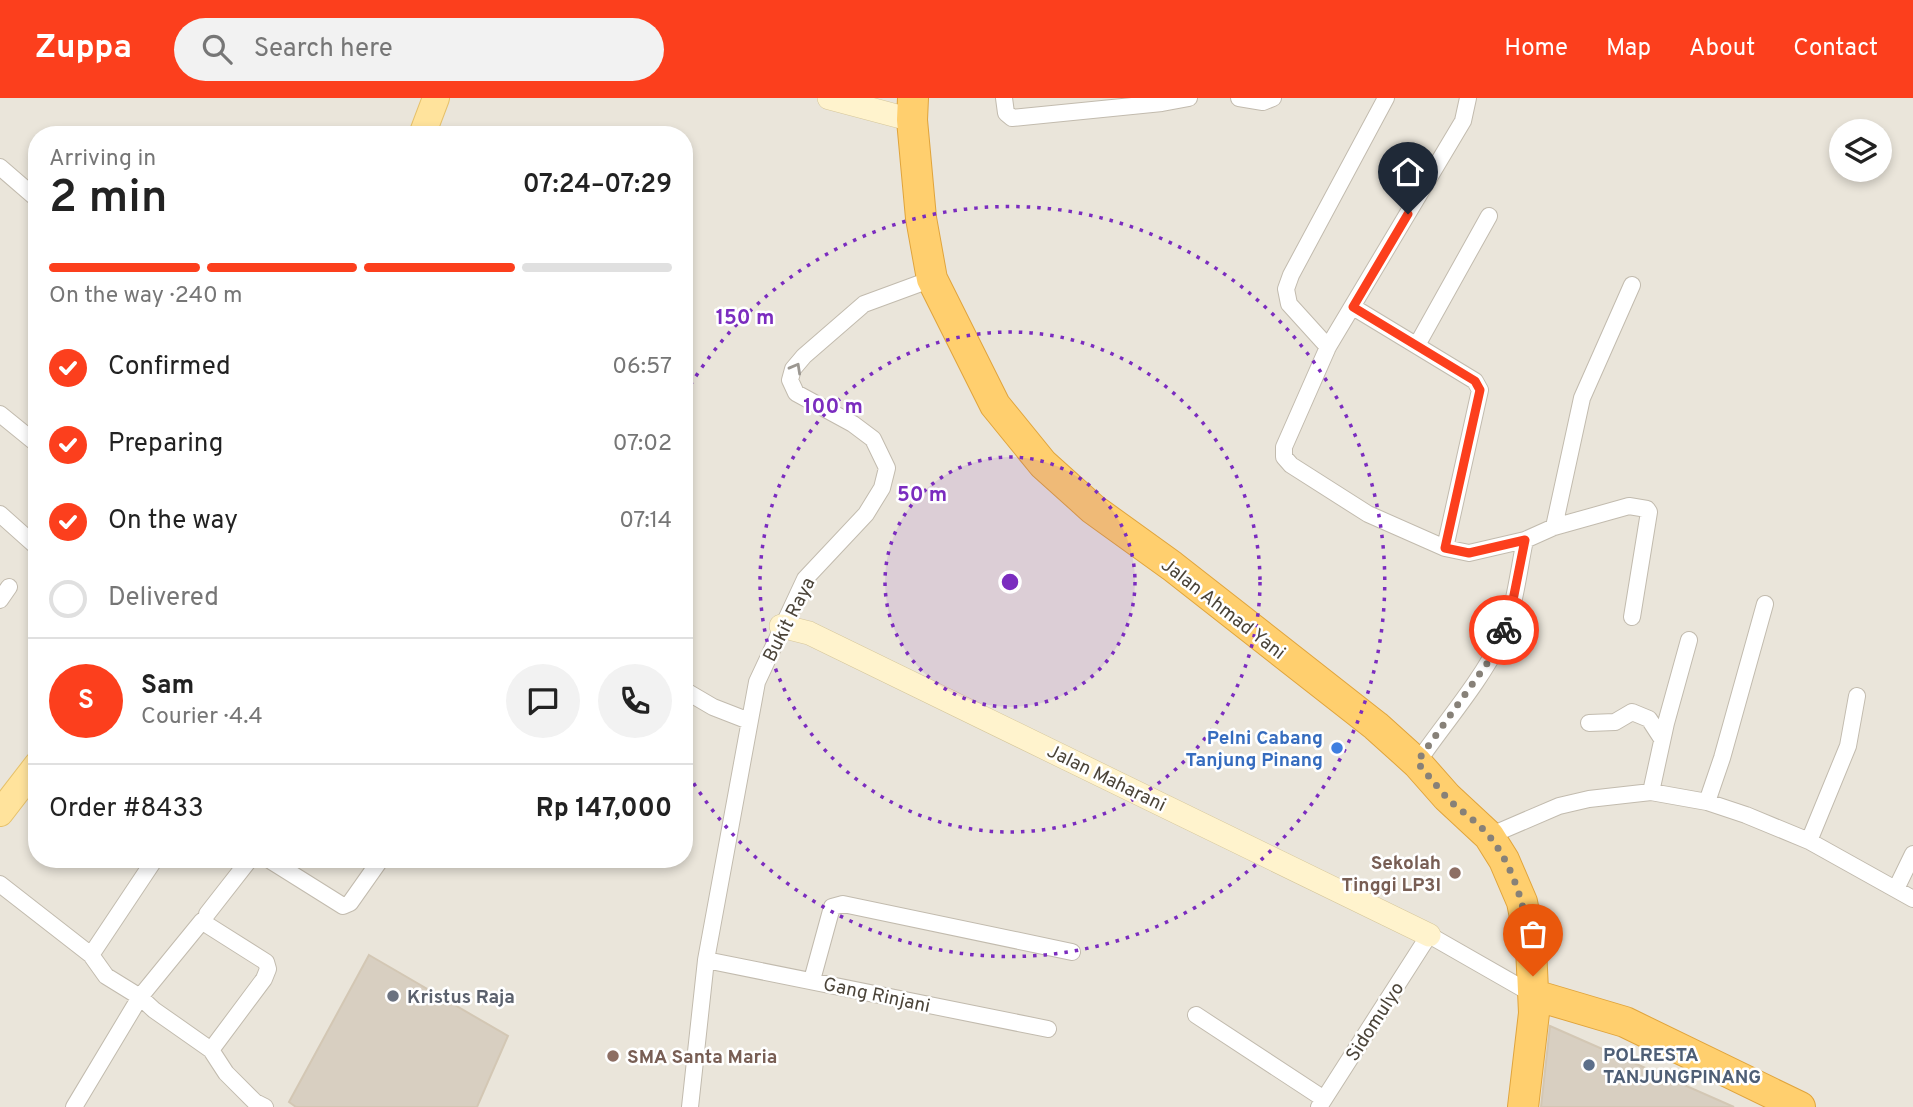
<!DOCTYPE html>
<meta charset="utf-8">
<style>
body{margin:0;font-family:Overpass,sans-serif;background:#f2f2f2;color:#222;height:100vh;display:flex;flex-direction:column;font-size:26px;white-space:nowrap}
*{box-sizing:border-box;margin:0}
p{font-size:23px;color:#767676}
.icon{flex:none;width:38px;height:38px;fill:none;stroke:currentColor;stroke-width:2;stroke-linecap:round;stroke-linejoin:round}
.map{position:relative;flex:1;overflow:hidden}
.side{position:absolute;left:28px;top:28px;width:665px;height:742px;display:flex;flex-direction:column;background:#fff;border-radius:28px;box-shadow:0 4px 10px #0003}
.side>*{flex:none}
.buttons{position:absolute;left:1829px;top:21px;display:grid;gap:14px}
.buttons a{display:grid;place-items:center;width:63px;height:63px;border-radius:50%;background:#fff;box-shadow:0 4px 10px #0003;font-size:35px}
.pin{position:absolute;display:grid;place-items:center;width:60px;height:60px;color:#fff;margin:-72px -30px;border-radius:50% 50% 50% 0;rotate:-45deg;box-shadow:0 0 7px #0007}
.pin .icon{rotate:45deg}
.courier{position:absolute;display:grid;place-items:center;width:70px;height:70px;margin:-35px;border:5px solid #fc3f1d;border-radius:50%;background:#fff;color:#222;box-shadow:0 2px 9px #0007}
.headline em{font-style:normal;font-weight:600}
.headline div{display:flex;flex-direction:column-reverse}
.headline{display:flex;align-items:center;justify-content:space-between;height:119px;padding:0 21px}
h1{font-size:46px;font-weight:600;line-height:52px}
.bar{display:grid;grid-template-columns:repeat(4,1fr);gap:10px 7px;align-content:center;height:84px;padding:0 21px}
.bar i{height:9px;border-radius:5px;background:#e0e0e0}
.bar .active{background:#fc3f1d}
.bar p{grid-column:span 4}
.line{display:flex;align-items:center;gap:18px;padding:0 21px;border-top:2px solid #e0e0e0}
.line div{flex:1}
.round{display:grid;place-items:center;flex:none;width:74px;height:74px;border-radius:37px;background:#f2f2f2}
ol{padding:0 21px;list-style:none}
li{display:flex;align-items:center;gap:21px;height:77px}
li p{margin-inline-start:auto}
li .icon{padding:7px;border-radius:50%;background:#fc3f1d;color:#fff;stroke-width:4}
li:last-child{color:#767676}
li i{width:38px;height:38px;border:4px solid #e0e0e0;border-radius:50%}
header{display:flex;align-items:center;gap:42px;box-sizing:border-box;height:98px;padding:0 35px;background:#fc3f1d;color:#fff}
header strong{font-size:33px}
nav{display:flex;gap:38px;margin-inline-start:auto;font-size:24px}
.search{width:490px;height:63px;background:#f2f2f2;display:flex;align-items:center;gap:18px;box-sizing:border-box;padding:0 24px;border-radius:38px;color:#767676;font-size:26px}
.map>svg:first-child{display:block}
.residential{fill:#eae5da;fill-rule:evenodd}
.building{fill:#d8cfc1;stroke:#d3c7b4;stroke-width:2}
.lines{fill:none;stroke-linecap:round;stroke-linejoin:round}
.street-casing{stroke:#c2bbae;stroke-width:18}
.secondary-casing{stroke:#d6c79b;stroke-width:24}
.primary-casing{stroke:#e6c16a;stroke-width:28}
.highway-casing{stroke:#e0a43c;stroke-width:32}
.street{stroke:#fff;stroke-width:16}
.secondary{stroke:#fff3cd;stroke-width:23}
.primary{stroke:#ffe39c;stroke-width:26}
.highway{stroke:#ffcf6e;stroke-width:30}
.oneway{stroke:#9c9892}
.done{stroke:#878178;stroke-width:7;stroke-dasharray:0 12.6}
.route{stroke:#fc3f1d;stroke-width:9}
.ring{fill:none;stroke:#7b2cbf;stroke-width:3.5;stroke-dasharray:3.5 7}
.shop-dot{fill:#3f7fe0;stroke:#fff;stroke-width:2.5}
.education-dot{fill:#8d6e63;stroke:#fff;stroke-width:2.5}
.worship-dot{fill:#6b7280;stroke:#fff;stroke-width:2.5}
.service-dot{fill:#5c6f8a;stroke:#fff;stroke-width:2.5}
.labels{text-anchor:middle;stroke-width:5;stroke-linejoin:round;paint-order:stroke}
.street-label{font-size:19px;fill:#4b4439;stroke:#fff}
.shop-label{font-size:19px;font-weight:bold;fill:#366cbe;stroke:#fff;text-anchor:end}
.education-label{font-size:19px;font-weight:bold;fill:#785e54;stroke:#fff;text-anchor:end}
.worship-label{font-size:19px;font-weight:bold;fill:#5b616d;stroke:#fff;text-anchor:start}
.service-label{font-size:19px;font-weight:bold;fill:#4e5e75;stroke:#fff;text-anchor:start}
.centre{fill:#7b2cbf;stroke:#fff;stroke-width:3.5}
.ring-label{font-size:21px;text-anchor:middle;font-weight:bold;fill:#7b2cbf;stroke:#fff;stroke-width:5;stroke-linejoin:round;paint-order:stroke}
</style>
<header>
<strong>Zuppa</strong>
<div class="search"><svg class="icon" aria-label="search" viewBox="0 0 24 24"><circle cx="10" cy="10" r="6"/><path d="M15 15l6 6"/></svg>Search here</div>
<nav><a>Home</a><a>Map</a><a>About</a><a>Contact</a></nav>
</header>
<div class="map">
<svg width="1913" height="1009" viewBox="0 0 1913 1009">
<rect width="100%" height="100%" fill="#f6f3ec"/>
<!-- residential -->
<path class="residential" d="M0,0H1913V1009H0ZM1841,33H1880V72H1841ZM37,37H684V761H37Z"/>
<!-- building -->
<path class="building" d="M369,857L508,938L477,1009H296L289,1004Z
M1550,928L1734,1009H1541Z"/>
<g class="lines">
<defs>
<path id="street" d="M1004,0L1006,15L1012,20L1162,5L1189,0
M1239,0L1263,4L1273,0
M1468,0L1463,23L1328,249L1284,349V359L1291,367L1368,416L1445,450L1469,455L1525,442L1554,429L1629,408L1647,411L1649,414L1632,519
M0,69L37,101
M1353,209L1475,283L1480,292L1445,450
M1417,247L1489,118
M1328,249L1289,206L1286,191L1291,177L1386,0
M0,316L37,346
M0,416L37,449
M1554,429L1582,300L1632,187
M0,502L9,489
M684,592L713,609L749,623
M1589,625L1615,624L1632,614L1649,621L1662,641
M1417,665C1443,627 1481,583 1500,543C1515,512 1518,475 1525,442
M1651,694L1666,625L1689,542
M1707,704L1722,660L1765,506
M1489,738L1559,708L1589,701L1651,694L1707,704L1746,717L1809,743L1913,801
M1809,743L1848,648L1857,598
M268,761L343,808L350,805L381,761
M0,786L91,857L106,878L140,899L154,912L211,952L226,975L255,1004L265,1009
M1896,791L1913,756
M207,816L250,761
M209,828L266,864L268,871L264,881L211,952
M91,857L155,761
M706,862L1048,931
M812,882L832,809L843,806L1072,854
M1196,917L1324,1001
M74,1009L140,899L202,823
M690,1009L706,862L757,584L805,481L866,416L882,390L887,370L873,341L853,326L796,295L790,282L793,271L804,258L864,206L932,181
M1319,1009L1429,837L1534,897"/>
<path id="secondary" d="M829,0L912,22
M781,528L809,535L1429,837"/>
<path id="primary" d="M422,37L436,0
M0,715L37,667"/>
<path id="highway" d="M913,0L912,22L921,120L932,181L995,307L1043,366L1093,411L1172,468L1376,628L1417,665L1447,699L1489,738L1504,762L1522,804L1531,849L1534,915L1523,1009
M1534,897L1625,924L1800,1009"/>
</defs>
<!-- street casing -->
<use href="#street" class="street-casing"/>
<!-- secondary casing -->
<use href="#secondary" class="secondary-casing"/>
<!-- primary casing -->
<use href="#primary" class="primary-casing"/>
<!-- highway casing -->
<use href="#highway" class="highway-casing"/>
<!-- street -->
<use href="#street" class="street"/>
<!-- secondary -->
<use href="#secondary" class="secondary"/>
<!-- primary -->
<use href="#primary" class="primary"/>
<!-- highway -->
<use href="#highway" class="highway"/>
</g>
<!-- one-way arrows -->
<defs><path id="oneway-chevron" d="M-2-3.5L2.5 0L-2 3.5" fill="none" stroke-width="1.6" stroke-linecap="round" stroke-linejoin="round" transform="scale(1.75)"/></defs>
<use class="oneway" href="#oneway-chevron" transform="translate(796 270) rotate(-61)"/>
<g class="lines">
<!-- done -->
<path class="done" d="M1504,532L1488,564L1417,664C1428,677 1438,690 1449,702C1462,714 1479,725 1490,739C1520,777 1530,830 1533,878"/>
<!-- route -->
<path class="route" d="M1408,116L1353,209L1475,283L1480,292L1445,450L1469,455L1525,442L1510,517L1504,532"/>
</g>
<!-- distance rings -->
<circle cx="1010" cy="484" r="125" fill="#7b2cbf" fill-opacity=".12"/>
<g class="ring">
<circle cx="1010" cy="484" r="125"/>
<circle cx="1010" cy="484" r="250"/>
<path d="M685 296A375 375 0 1 1 685 671"/>
</g>
<!-- markers -->
<circle class="shop-dot" cx="1337" cy="650" r="7"/>
<g class="education-dot">
<circle cx="1455" cy="775" r="7"/>
<circle cx="613" cy="958" r="7"/>
</g>
<circle class="worship-dot" cx="393" cy="898" r="7"/>
<circle class="service-dot" cx="1589" cy="967" r="7"/>
<g class="labels">
<!-- street labels -->
<g class="street-label">
<text transform="translate(1224 510) rotate(38)" y="7">Jalan Ahmad Yani</text>
<text transform="translate(788 521) rotate(-63)" y="7">Bukit Raya</text>
<text transform="translate(1107 679) rotate(26)" y="7">Jalan Maharani</text>
<text transform="translate(877 896) rotate(12)" y="7">Gang Rinjani</text>
<text transform="translate(1374 923) rotate(-57)" y="7">Sidomulyo</text>
</g>
<!-- shop labels -->
<g class="shop-label">
<text x="1323" y="646">Pelni Cabang<tspan x="1323" dy="22">Tanjung Pinang</tspan></text>
</g>
<!-- education labels -->
<g class="education-label">
<text x="1441" y="771">Sekolah<tspan x="1441" dy="22">Tinggi LP3I</tspan></text>
<text x="627" y="965" text-anchor="start">SMA Santa Maria</text>
</g>
<!-- worship labels -->
<g class="worship-label">
<text x="407" y="905">Kristus Raja</text>
</g>
<!-- service labels -->
<g class="service-label">
<text x="1603" y="963">POLRESTA<tspan x="1603" dy="22">TANJUNGPINANG</tspan></text>
</g>
</g>
<circle cx="1010" cy="484" r="10" class="centre"/>
<g class="ring-label">
<text x="745" y="226">150 m</text>
<text x="833" y="315">100 m</text>
<text x="922" y="403">50 m</text>
</g>
</svg>
<div class="buttons">
<a><svg class="icon" aria-label="layers" viewBox="0 0 24 24"><path d="M12 4l9 5-9 5-9-5zM3 14l9 5 9-5"/></svg></a>
</div>
<div class="pin" style="left:1533px;top:878px;background:#ea580c"><svg class="icon" aria-label="bag" viewBox="0 0 24 24"><path d="M5 8h14l-1 12H6zM9 8a3 3 0 0 1 6 0"/></svg></div>
<div class="pin" style="left:1408px;top:116px;background:#1f2937"><svg class="icon" aria-label="home" viewBox="0 0 24 24"><path d="M3 11l9-7 9 7M6 9v11h12V9"/></svg></div>
<div class="courier" style="left:1504px;top:532px"><svg class="icon" aria-label="bike" viewBox="0 0 24 24"><circle cx="6" cy="16" r="4"/><circle cx="18" cy="16" r="4"/><path d="M6 16l4-8h5l3 8M10 8l3 8H6M13 5h3"/></svg></div>
<section class="side">
<div class="headline"><div><h1>2 min</h1><p>Arriving in</p></div><em>07:24–07:29</em></div>
<div class="bar"><i class="active"></i><i class="active"></i><i class="active"></i><i></i><p>On the way · 240 m</p></div>
<ol>
<li><svg class="icon" aria-label="check" viewBox="0 0 24 24"><path d="M5 12l5 5 9-10"/></svg>Confirmed<p>06:57</p></li>
<li><svg class="icon" aria-label="check" viewBox="0 0 24 24"><path d="M5 12l5 5 9-10"/></svg>Preparing<p>07:02</p></li>
<li><svg class="icon" aria-label="check" viewBox="0 0 24 24"><path d="M5 12l5 5 9-10"/></svg>On the way<p>07:14</p></li>
<li><i></i>Delivered</li>
</ol>
<div class="line" style="height:126px"><b class="round" style="background:#fc3f1d;color:#fff">S</b><div><b>Sam</b><p>Courier · 4.4</p></div><a class="round"><svg class="icon" aria-label="chat" viewBox="0 0 24 24"><path d="M4 5h16v11H9l-5 4z"/></svg></a><a class="round"><svg class="icon" aria-label="phone" viewBox="0 0 24 24"><path d="M5 4h4l2 5-3 2q2 4 5 5l2-3 5 2v4C11 20 4 13 5 4z"/></svg></a></div>
<div class="line" style="height:91px"><div>Order #8433</div><b>Rp 147,000</b></div>
</section>
</div>
